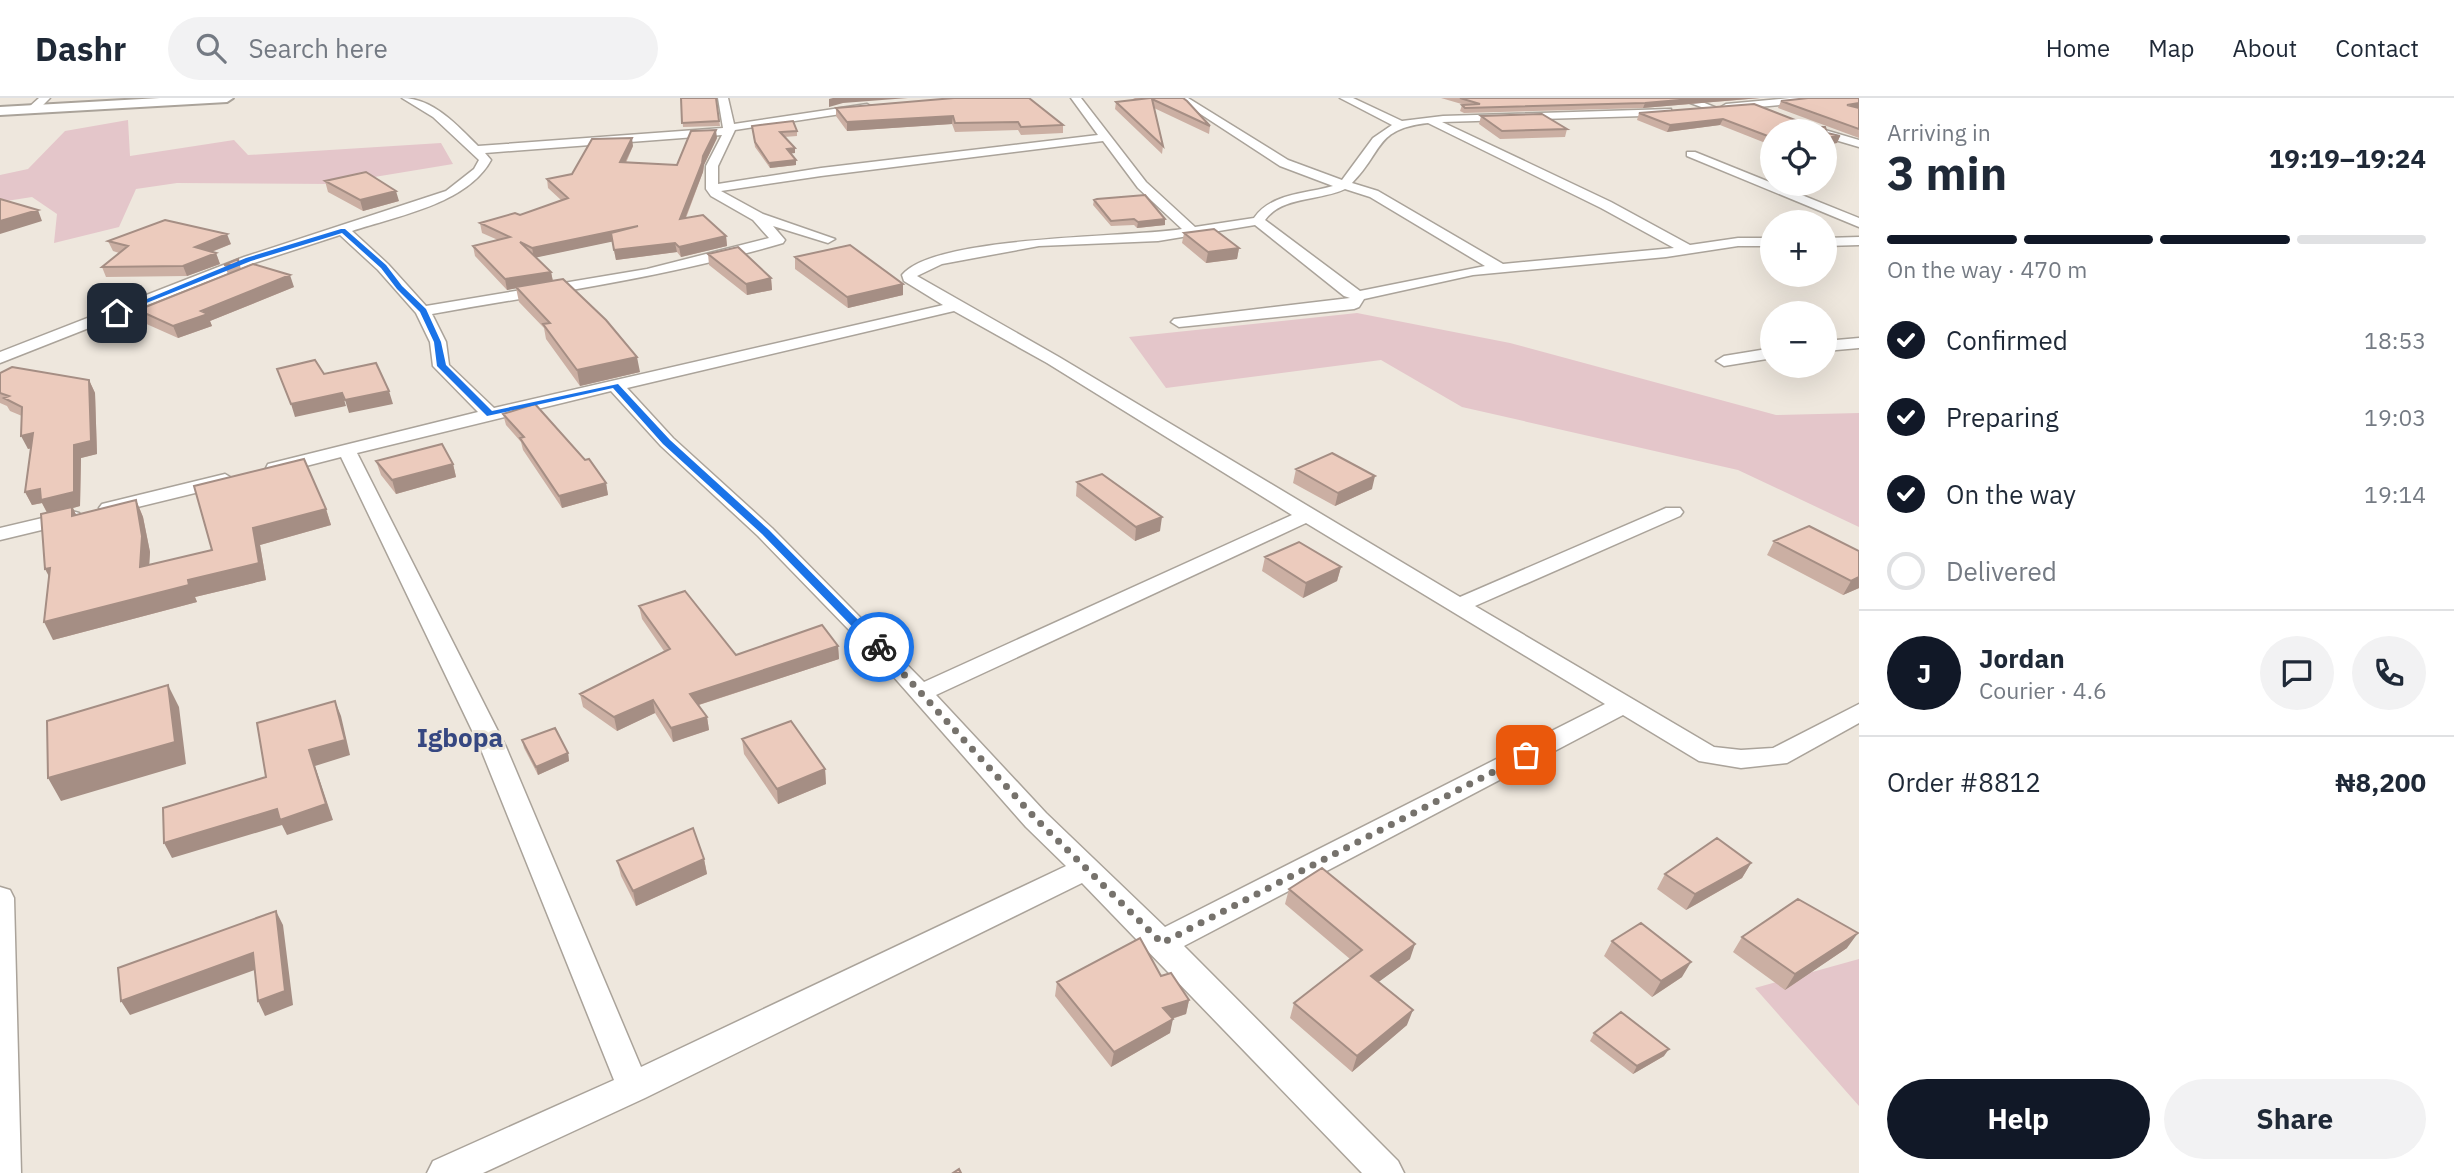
<!DOCTYPE html>
<meta charset="utf-8">
<style>
body{margin:0;font-family:"IBM Plex Sans",sans-serif;background:#f2f2f3;color:#1f2937;height:100vh;display:flex;flex-direction:column;font-size:26px;white-space:nowrap}
*{box-sizing:border-box;margin:0}
p{font-size:23px;color:#747a83}
.icon{flex:none;width:38px;height:38px;fill:none;stroke:currentColor;stroke-width:2;stroke-linecap:round;stroke-linejoin:round}
.map{position:relative;flex:1;overflow:hidden}
.side{display:flex;flex-direction:column;background:#fff;width:595px}
.side>*{flex:none}
.tools{position:absolute;left:1760px;top:21px;display:grid;gap:14px}
.tools a{display:grid;place-items:center;width:77px;height:77px;border-radius:50%;background:#fff;box-shadow:0 7px 28px #0002;font-size:35px}
.pin{position:absolute;display:grid;place-items:center;width:60px;height:60px;color:#fff;margin:-30px;border-radius:14px;box-shadow:0 4px 10px #0006}
.courier{position:absolute;display:grid;place-items:center;width:70px;height:70px;margin:-35px;border:5px solid #1a73e8;border-radius:50%;background:#fff;color:#222;box-shadow:0 2px 9px #0007}
.head em{font-style:normal;font-weight:800}
.head div{display:flex;flex-direction:column-reverse}
.head{display:flex;align-items:center;justify-content:space-between;height:119px;padding:0 28px}
h1{font-size:46px;font-weight:800;line-height:52px}
.bar{display:grid;grid-template-columns:repeat(4,1fr);gap:10px 7px;align-content:center;height:84px;padding:0 28px}
.bar i{height:9px;border-radius:5px;background:#e0e1e3}
.bar .selected{background:#111827}
.bar p{grid-column:span 4}
.line{display:flex;align-items:center;gap:18px;padding:0 28px;border-top:2px solid #e0e1e3}
.line div{flex:1}
.round{display:grid;place-items:center;flex:none;width:74px;height:74px;border-radius:37px;background:#f2f2f3}
ol{padding:0 28px;list-style:none}
li{display:flex;align-items:center;gap:21px;height:77px}
li p{margin-inline-start:auto}
li .icon{padding:7px;border-radius:50%;background:#111827;color:#fff;stroke-width:4}
li:last-child{color:#747a83}
li i{width:38px;height:38px;border:4px solid #e0e1e3;border-radius:50%}
.action{display:flex;gap:14px;margin-top:auto;padding:14px 28px}
.action a{flex:1;height:80px;border-radius:42px;background:#111827;color:#fff;font-size:28px;font-weight:800;line-height:80px;text-align:center}
.action a+a{background:#f2f2f3;color:#1f2937}
header{display:flex;align-items:center;gap:42px;box-sizing:border-box;height:98px;padding:0 35px;background:#fff;border-bottom:2px solid #e0e1e3}
header strong{font-size:33px}
nav{display:flex;gap:38px;margin-inline-start:auto;font-size:24px}
.search{width:490px;height:63px;background:#f2f2f3;display:flex;align-items:center;gap:18px;box-sizing:border-box;padding:0 24px;border-radius:38px;color:#747a83;font-size:26px}
main{display:flex;flex:1;min-height:0}
.map>svg:first-child{display:block}
.green{fill:#e4c6ca}
.lines{fill:none;stroke-linecap:round;stroke-linejoin:round}
.minor-casing{stroke:#aaa39a;stroke-width:3}
.tertiary-casing{stroke:#aaa39a;stroke-width:4}
.minor{fill:#fff;fill-rule:evenodd}
.tertiary{fill:#fff;fill-rule:evenodd}
.wall{fill:#cbafa3}
.shaded-wall{fill:#a58e84}
.building{fill:#eccbbd;stroke:#a58e84;stroke-width:2}
.route{fill:#1a73e8}
.done{stroke:#76726c;stroke-width:7;stroke-dasharray:0 12.6}
.labels{text-anchor:middle;stroke-width:6;stroke-linejoin:round;paint-order:stroke}
.quarter-label{font-size:26px;font-weight:bold;fill:#364781;stroke:#eee7dd}
</style>
<header>
<strong>Dashr</strong>
<div class="search"><svg class="icon" aria-label="search" viewBox="0 0 24 24"><circle cx="10" cy="10" r="6"/><path d="M15 15l6 6"/></svg>Search here</div>
<nav><a>Home</a><a>Map</a><a>About</a><a>Contact</a></nav>
</header>
<main>
<div class="map">
<svg width="1859" height="1075" viewBox="0 0 1859 1075">
<rect width="100%" height="100%" fill="#eee7dd"/>
<!-- green -->
<path class="green" d="M128,22L130,58L234,42L248,57L441,45L453,66L332,86L177,85L136,91L119,129L54,145L57,116L32,99L0,104V77L28,71L65,33Z
M1357,215L1510,245L1776,317L1859,315V429L1738,372L1462,309L1381,262L1166,290L1129,239Z
M1859,861V1008L1755,890Z"/>
<g class="lines">
<defs>
<path id="minor" d="M39,0H50L37,13H29V9Z
M402,0C433,0 457,27 478,48L723,30L718,0H728L734,26L867,6L872,9L867,12L735,32L718,68V86L821,70L1098,37L1071,0H1081L1146,84L1195,129L1254,120C1271,95 1306,96 1333,88L1280,68L1176,0H1188L1288,62L1342,82L1373,40L1392,27L1340,0H1353L1402,23L1443,18L1671,11V15L1643,18L1442,24L1611,104L1690,147L1738,140H1773V148H1738L1666,159L1473,177L1364,201L1359,209L1354,211L1179,229L1171,224L1174,221L1350,200L1344,198L1255,127L1158,143L1039,148L942,166L917,178L1059,259L1460,499L1666,410H1680L1683,414L1680,418L1475,508L1714,649L1741,652L1773,650L1859,606V625L1787,665L1741,670L1699,663L1623,617L1184,848L1398,1063L1404,1075H1362L1082,785L645,1000L483,1075H427L433,1063L614,982L480,649L341,359L275,376L266,370L268,366L478,314L433,268L430,244L416,215L378,172L340,137L254,165L0,265V254L244,159L446,93L474,71L479,62L433,19ZM1428,25L1601,110L1674,150L1503,166L1378,93L1352,85C1384,53 1374,31 1428,25ZM722,37L706,68V91L711,98L753,122L769,140L647,171L426,208L388,166L352,133C397,118 467,106 491,62L485,55ZM1103,43L1138,90L1182,131C1126,140 935,137 902,177L904,183L943,207L939,208L494,310L449,267L446,244L432,216C550,195 668,179 783,145L785,142L773,128L828,145L835,141L763,116L721,93L821,78ZM1345,91L1370,99L1485,168L1360,193L1265,122C1282,98 1320,103 1345,91ZM954,213L1047,265L1292,417L924,584L772,430L673,340L627,290ZM611,293L661,348L758,438L885,569L1026,729L1066,768L641,969L506,649L357,355ZM1306,425L1605,606L1165,829L1046,715L936,597Z
M1677,0H1692L1717,10L1712,13Z
M1790,0H1829L1824,3L1726,12L1721,9L1726,6Z
M1825,32L1859,42V49L1825,39V33H1821Z
M1687,54H1695L1859,120V129L1687,58Z
M1859,139V147L1825,148V140Z
M1859,240V250L1825,253V243Z
M1773,250V260L1724,268L1716,263L1724,258Z
M225,376L235,382L232,386L109,416L102,414L99,410L102,406Z
M72,413L79,415L82,419L79,423L0,442V430Z
M0,789L10,792L14,800L21,1075H0Z"/>
<path id="tertiary" d="M160,0H233L227,4L0,17V9Z"/>
</defs>
<!-- minor casing -->
<use href="#minor" class="minor-casing"/>
<!-- tertiary casing -->
<use href="#tertiary" class="tertiary-casing"/>
<!-- minor -->
<use href="#minor" class="minor"/>
<!-- tertiary -->
<use href="#tertiary" class="tertiary"/>
</g>
<!-- wall -->
<path class="wall" d="M681,0H716L720,28L683,29Z
M1133,0H1183L1210,28L1209,36L1154,10L1163,48L1162,56L1115,11L1116,4L1137,2Z
M1441,0H1760L1643,10L1464,15L1460,13L1462,7H1465Z
M1859,0V40L1778,10L1781,3Z
M1754,6L1813,29H1825L1827,35L1840,38L1837,45L1825,47V33H1773V48L1720,27L1667,34L1637,22L1639,15Z
M836,10L1063,27V35L1021,37L1018,32L955,34L952,26L847,33L836,18Z
M1481,18L1567,31L1565,39L1500,41L1479,26Z
M752,28L797,33V38L784,39L795,50V55H791L796,67L770,70L755,49Z
M717,40L704,67L703,74L686,120L726,138L727,148L681,159L677,154L616,162L612,143L536,159L551,174L553,183L640,274L580,288L546,241L544,230L519,204L516,190L507,192L475,158L473,148L498,142L482,135L480,125L520,117L561,102L548,90L547,81L572,76L633,48L626,65L677,67Z
M325,83L399,103L363,113L328,94Z
M1094,102L1165,121V127L1137,130L1134,127L1111,128L1093,107Z
M1184,135L1239,150L1237,161L1206,165L1182,145Z
M108,143L231,146L212,154L216,155L220,166L187,178L106,179L102,169L119,155L113,153Z
M708,156L771,180L772,192L747,197L709,167Z
M795,159L903,186V197L848,210L795,171Z
M238,161L241,171L294,189L210,223L212,228L178,240L142,224L138,212L228,176L224,167Z
M0,275L89,282L95,295L97,356L81,360L80,408L73,410L76,417L136,402L143,419L150,454L149,467L212,452L326,411L331,427L260,447L266,482L195,499L197,504L53,542L49,479L47,415L42,405L32,407L25,394L31,350L28,351L22,318L10,313L7,308L0,305Z
M503,316L606,385L608,397L562,410L523,352L521,344L506,327Z
M376,363L453,366L456,379L396,396L381,377Z
M1296,371L1372,391L1335,408L1293,385Z
M1077,384L1160,433L1135,443L1076,398Z
M1774,443L1859,453V490L1843,497L1767,457Z
M1265,459L1341,469L1337,483L1303,500L1262,473Z
M639,508L736,557L838,548L839,561L699,607L707,619L709,632L673,644L655,615L617,633L583,609L580,596L664,553L642,521Z
M742,641L825,671L826,686L778,706L744,656Z
M522,642L568,655L569,663L538,677L524,650Z
M704,761L707,776L636,808L621,778L617,763Z
M1751,765L1742,780L1686,812L1657,791L1665,776Z
M1289,791L1410,861L1378,884L1407,927L1352,974L1290,920L1294,905L1350,861L1285,806Z
M1742,839L1847,850L1785,892L1733,854Z
M1612,843L1682,879L1652,899L1604,858Z
M1161,878L1189,902L1186,916L1172,921L1170,935L1111,969L1055,898L1057,884Z
M1594,935L1664,958L1633,976L1590,943Z"/>
<!-- shaded-wall -->
<path class="shaded-wall" d="M833,0H908L843,5L829,9V1Z
M1703,0H1760L1643,10L1645,5Z
M1859,5V13L1847,7Z
M953,18L952,26L847,33V24Z
M1723,21L1720,27L1667,34L1670,27Z
M716,32L717,40L704,67L703,74L681,131L680,121L703,58Z
M1840,38L1837,45L1825,47V40Z
M632,40L633,48L621,73L620,64Z
M795,50V55L788,56L787,51Z
M796,62V67L770,70L769,65Z
M396,93L399,103L363,113L360,102Z
M38,112L42,123L0,136V123Z
M1165,121V127L1137,130L1138,124Z
M638,128L639,138L534,160L532,150Z
M227,136L231,146L198,159L195,149Z
M726,138L727,148L681,159L679,149Z
M675,145L677,154L616,162L614,152Z
M1239,150L1237,161L1206,165L1208,154Z
M216,155L220,166L187,178L183,168Z
M551,174L553,184L507,192L505,181Z
M290,177L294,189L210,223L212,228L178,240L173,228L201,213Z
M771,180L772,192L747,197L746,186Z
M903,186V197L848,210L847,199Z
M637,259L640,274L580,288L577,272Z
M89,282L95,295L97,356L81,360L80,408L73,410L80,425L48,416L42,405L32,407L25,394L40,391L74,347Z
M389,293L393,306L349,315L345,302Z
M342,295L346,308L295,319L291,306Z
M33,335L40,348L28,351L21,338Z
M453,366L456,379L396,396L392,382Z
M1375,378L1372,391L1335,408L1338,395Z
M606,385L608,397L562,410L559,398Z
M136,402L143,419L150,454L148,486L140,469Z
M326,411L331,427L260,447L266,482L195,499L197,504L53,542L44,524L188,482L253,430Z
M1162,419L1160,433L1135,443L1136,429Z
M1341,469L1337,483L1303,500L1306,485Z
M50,470L54,488L45,471Z
M1859,479V490L1843,497L1851,483Z
M838,548L839,561L692,609L690,596Z
M168,587L179,609L186,666L61,703L48,680Z
M653,602L655,615L617,633L614,619Z
M335,603L341,618L350,657L315,668L333,722L287,737L282,727L172,760L164,745L309,652Z
M707,619L709,632L673,644L671,630Z
M568,655L569,663L538,677L536,669Z
M825,671L826,686L778,706L777,691Z
M704,761L707,776L636,808L633,793Z
M1751,765L1742,780L1686,812L1695,796Z
M276,813L283,827L293,907L265,918L258,903Z
M1858,835L1847,850L1785,892L1795,876Z
M1415,846L1410,861L1365,894L1371,878Z
M253,855L260,870L130,917L121,903Z
M1691,864L1682,879L1652,899L1661,883Z
M1189,902L1186,916L1161,924L1163,910Z
M1413,912L1407,927L1352,974L1357,958Z
M1173,921L1170,935L1111,969L1114,954Z
M1669,951L1664,958L1633,976L1637,968Z"/>
<!-- building -->
<path class="building" d="M681,0H716L719,23L682,25Z
M954,0H1029L1063,27L1021,29L1018,24L955,25L953,18L847,24L836,10Z
M1149,0H1183L1187,3L1210,28L1152,1L1163,48L1116,4L1150,0Z
M1460,0H1703L1645,5L1465,10L1462,7L1480,6Z
M1808,0H1859V5L1847,7L1859,10V31L1781,3Z
M1754,6L1813,29H1825L1827,35L1840,38L1825,40V33H1773V40L1723,21L1670,27L1639,15Z
M1542,16L1567,31L1502,33L1481,18Z
M793,23L797,33L780,34L795,50L787,51L796,62L769,65L755,44L752,28Z
M716,32L703,58L702,65L680,121L703,117L726,138L679,149L675,145L614,152L611,135L638,128L532,150L520,144L551,174L505,181L473,148L510,139L480,125L515,115L520,117L568,100L547,81L572,76L592,41L632,40L620,64L677,67L691,33Z
M366,74L396,93L360,102L325,83Z
M1145,97L1165,121L1138,124L1134,121L1111,123L1094,102L1097,101Z
M0,101L38,112L0,123Z
M165,122L227,136L195,149L216,155L183,168L102,169L128,148L108,143Z
M1214,131L1239,150L1208,154L1184,135Z
M850,147L903,186L847,199L795,159Z
M738,149L771,180L746,186L708,156Z
M238,161L239,167H224Z
M253,166L290,177L201,213L208,216L173,228L138,212Z
M563,181L606,222L637,259L577,272L543,226L550,225L516,189Z
M315,262L324,276L376,265L389,293L345,302L342,295L291,306L277,271Z
M12,269L89,282L91,343L74,347V394L41,402L40,391L25,394L33,335L21,338L22,309L4,300L9,298L0,295V275Z
M535,306L585,362L589,361L606,385L559,398L520,340L524,339L503,316Z
M442,346L453,366L392,382L376,363Z
M1332,355L1375,378L1338,395L1296,371Z
M304,361L326,411L253,430L259,465L188,482L189,487L44,524L50,470L45,471L41,416L72,409V418L136,402L142,438L140,469L212,452L194,388Z
M1102,376L1162,419L1136,429L1077,384Z
M1809,428L1859,453V479L1851,483L1774,443Z
M1299,444L1341,469L1306,485L1265,459Z
M685,493L736,557L822,527L838,548L690,596L707,619L671,630L653,602L614,619L580,596L670,551L639,508Z
M168,587L175,644L48,680L47,623Z
M335,603L345,642L309,652L326,706L280,722L277,711L164,745L163,710L266,679L257,625Z
M791,623L825,671L777,691L742,641Z
M555,630L568,655L536,669L522,642Z
M693,730L704,761L633,793L617,763Z
M1717,740L1751,765L1695,796L1665,776Z
M1322,770L1415,846L1371,878L1413,912L1357,958L1294,905L1362,852L1289,791Z
M1798,801L1858,835L1795,876L1742,839Z
M276,813L285,893L258,903L253,855L121,903L118,870Z
M1641,825L1691,864L1661,883L1612,843Z
M1140,840L1161,878L1171,875L1189,902L1163,910L1173,921L1114,954L1057,884Z
M1621,914L1669,951L1637,968L1594,935Z
M959,1071L961,1075H953Z"/>
<!-- route -->
<path class="route" d="M341,131H345L386,167L402,188L426,211L441,244L446,267L492,313L618,286L670,342L769,432L883,547V552H875L762,436L663,346L613,290L487,318L437,268L434,244L420,214L397,191L381,170L342,135L251,163L119,216L113,215L246,160Z"/>
<g class="lines">
<!-- done -->
<path class="done" d="M879,549L1037,722L1162,845L1526,657"/>
</g>
<g class="labels">
<!-- quarter labels -->
<g class="quarter-label">
<text x="460" y="649">Igbopa</text>
</g>
</g>
</svg>
<div class="tools">
<a><svg class="icon" aria-label="locate" viewBox="0 0 24 24"><circle cx="12" cy="12" r="6"/><path d="M12 2v4M12 18v4M2 12h4M18 12h4"/></svg></a>
<a>+</a>
<a>−</a>
</div>
<div class="pin" style="left:1526px;top:657px;background:#ea580c"><svg class="icon" aria-label="bag" viewBox="0 0 24 24"><path d="M5 8h14l-1 12H6zM9 8a3 3 0 0 1 6 0"/></svg></div>
<div class="pin" style="left:117px;top:215px;background:#1f2937"><svg class="icon" aria-label="home" viewBox="0 0 24 24"><path d="M3 11l9-7 9 7M6 9v11h12V9"/></svg></div>
<div class="courier" style="left:879px;top:549px"><svg class="icon" aria-label="bike" viewBox="0 0 24 24"><circle cx="6" cy="16" r="4"/><circle cx="18" cy="16" r="4"/><path d="M6 16l4-8h5l3 8M10 8l3 8H6M13 5h3"/></svg></div>
</div>
<section class="side">
<div class="head"><div><h1>3 min</h1><p>Arriving in</p></div><em>19:19–19:24</em></div>
<div class="bar"><i class="selected"></i><i class="selected"></i><i class="selected"></i><i></i><p>On the way · 470 m</p></div>
<ol>
<li><svg class="icon" aria-label="check" viewBox="0 0 24 24"><path d="M5 12l5 5 9-10"/></svg>Confirmed<p>18:53</p></li>
<li><svg class="icon" aria-label="check" viewBox="0 0 24 24"><path d="M5 12l5 5 9-10"/></svg>Preparing<p>19:03</p></li>
<li><svg class="icon" aria-label="check" viewBox="0 0 24 24"><path d="M5 12l5 5 9-10"/></svg>On the way<p>19:14</p></li>
<li><i></i>Delivered</li>
</ol>
<div class="line" style="height:126px"><b class="round" style="background:#111827;color:#fff">J</b><div><b>Jordan</b><p>Courier · 4.6</p></div><a class="round"><svg class="icon" aria-label="chat" viewBox="0 0 24 24"><path d="M4 5h16v11H9l-5 4z"/></svg></a><a class="round"><svg class="icon" aria-label="phone" viewBox="0 0 24 24"><path d="M5 4h4l2 5-3 2q2 4 5 5l2-3 5 2v4C11 20 4 13 5 4z"/></svg></a></div>
<div class="line" style="height:91px"><div>Order #8812</div><b>₦8,200</b></div>
<div class="action"><a>Help</a><a>Share</a></div>
</section>
</main>
